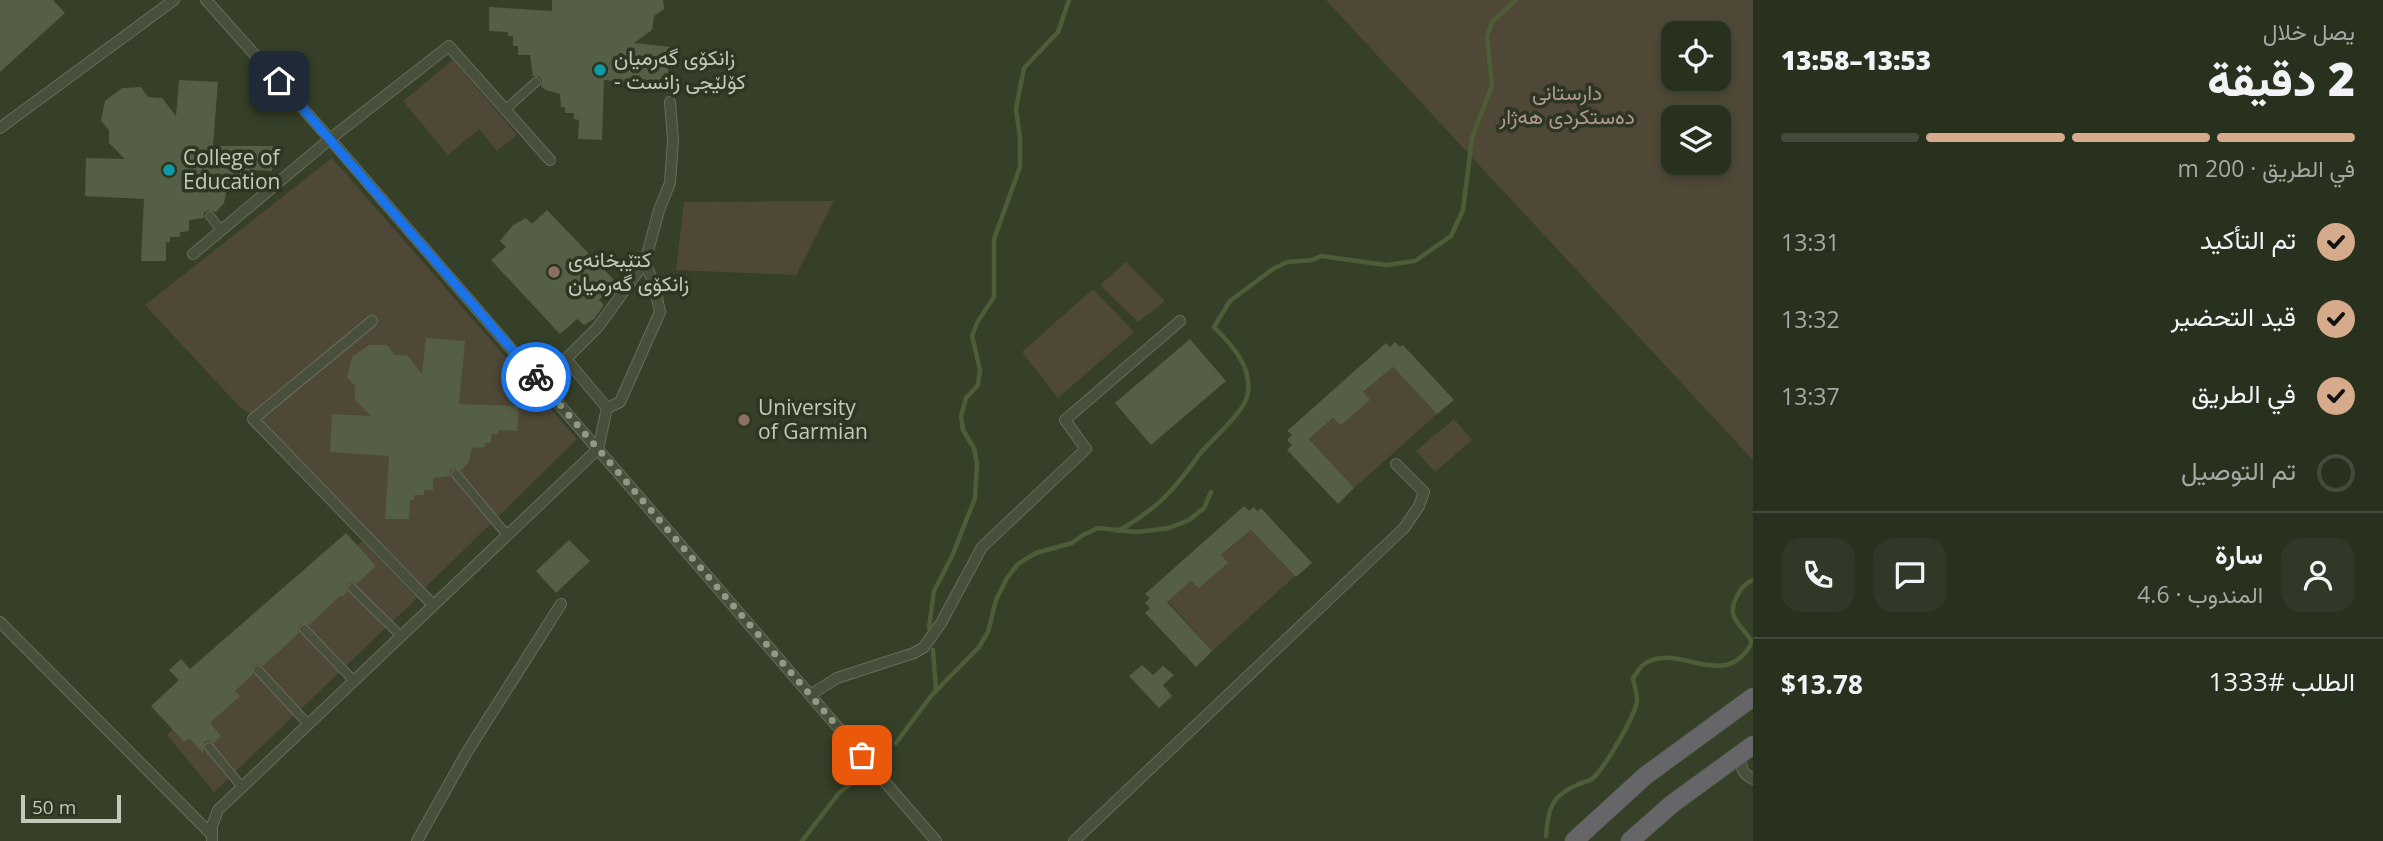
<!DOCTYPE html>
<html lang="ar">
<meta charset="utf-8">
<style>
body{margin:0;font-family:"Open Sans",Vazirmatn,sans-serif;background:#303827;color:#f1f3f6;direction:rtl;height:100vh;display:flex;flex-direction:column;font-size:26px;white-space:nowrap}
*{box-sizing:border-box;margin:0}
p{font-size:23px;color:#a5a9a4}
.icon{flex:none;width:38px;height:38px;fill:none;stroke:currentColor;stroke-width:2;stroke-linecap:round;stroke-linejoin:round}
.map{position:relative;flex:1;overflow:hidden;direction:ltr}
.details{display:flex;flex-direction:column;background:#28301e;width:630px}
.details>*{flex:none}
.buttons{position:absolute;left:1661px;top:21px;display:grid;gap:14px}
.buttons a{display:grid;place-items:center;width:70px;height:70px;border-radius:14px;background:#28301e;box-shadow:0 4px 10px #0003,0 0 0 2px #444b3c;font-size:35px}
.scale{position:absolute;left:21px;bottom:18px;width:100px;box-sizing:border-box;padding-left:7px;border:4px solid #c3cab9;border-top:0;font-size:19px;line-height:24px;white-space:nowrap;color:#c3cab9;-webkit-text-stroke:5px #2d3621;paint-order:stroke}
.pin{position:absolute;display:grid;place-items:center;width:60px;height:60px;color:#fff;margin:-30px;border-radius:14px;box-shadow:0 4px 10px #0006}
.courier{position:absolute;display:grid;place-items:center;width:70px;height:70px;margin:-35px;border:5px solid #1a73e8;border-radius:50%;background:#fff;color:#222;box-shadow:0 2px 9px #0007}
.headline em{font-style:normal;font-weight:800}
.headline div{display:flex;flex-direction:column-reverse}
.headline{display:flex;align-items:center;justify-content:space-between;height:119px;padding:0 28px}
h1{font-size:46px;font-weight:800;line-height:52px}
.bar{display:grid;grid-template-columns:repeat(4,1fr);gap:10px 7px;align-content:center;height:84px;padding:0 28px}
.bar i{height:9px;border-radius:5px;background:#444b3c}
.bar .selected{background:#d6ab8b}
.bar p{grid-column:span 4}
.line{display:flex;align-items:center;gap:18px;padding:0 28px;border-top:2px solid #444b3c}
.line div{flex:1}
.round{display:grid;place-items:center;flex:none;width:74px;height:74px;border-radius:21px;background:#303827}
ol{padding:0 28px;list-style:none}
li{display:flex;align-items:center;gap:21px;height:77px}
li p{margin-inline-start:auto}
li .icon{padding:7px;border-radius:50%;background:#d6ab8b;color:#111;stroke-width:4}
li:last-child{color:#a5a9a4}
li i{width:38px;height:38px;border:4px solid #444b3c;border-radius:50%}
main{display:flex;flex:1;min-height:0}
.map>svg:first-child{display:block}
.green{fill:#4f4836;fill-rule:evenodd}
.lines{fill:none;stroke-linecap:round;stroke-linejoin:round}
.stream{stroke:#4d5d37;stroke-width:4.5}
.building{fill:#555f45}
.pedestrian-casing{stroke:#666d5a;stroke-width:10}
.minor-casing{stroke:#666d5a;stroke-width:12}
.trunk-casing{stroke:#535a47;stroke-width:19}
.pedestrian{stroke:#48503c;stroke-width:8}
.minor{stroke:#48503c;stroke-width:10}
.trunk{stroke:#666568;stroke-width:18}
.done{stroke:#929a86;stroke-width:7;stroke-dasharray:0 12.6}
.route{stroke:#1a73e8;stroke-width:9}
.culture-dot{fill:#0f9aa8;stroke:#2d3621;stroke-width:2.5}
.education-dot{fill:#8d6e63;stroke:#2d3621;stroke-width:2.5}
.labels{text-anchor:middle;stroke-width:7;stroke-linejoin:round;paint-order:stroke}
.poi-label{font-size:21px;fill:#c3cab9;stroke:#2d3621;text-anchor:start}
.park-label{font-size:21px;fill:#b29895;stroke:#2d3621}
</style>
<main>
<section class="details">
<div class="headline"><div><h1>2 دقيقة</h1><p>يصل خلال</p></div><em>13:53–13:58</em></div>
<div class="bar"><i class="selected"></i><i class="selected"></i><i class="selected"></i><i></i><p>في الطريق · 200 m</p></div>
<ol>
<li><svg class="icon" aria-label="check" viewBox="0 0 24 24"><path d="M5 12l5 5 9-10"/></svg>تم التأكيد<p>13:31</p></li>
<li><svg class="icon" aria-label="check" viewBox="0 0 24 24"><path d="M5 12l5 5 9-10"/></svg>قيد التحضير<p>13:32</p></li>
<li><svg class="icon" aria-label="check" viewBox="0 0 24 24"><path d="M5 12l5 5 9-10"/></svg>في الطريق<p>13:37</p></li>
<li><i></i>تم التوصيل</li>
</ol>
<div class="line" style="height:126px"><a class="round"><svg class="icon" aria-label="person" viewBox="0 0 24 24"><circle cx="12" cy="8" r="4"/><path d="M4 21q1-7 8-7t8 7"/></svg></a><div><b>سارة</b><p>المندوب · 4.6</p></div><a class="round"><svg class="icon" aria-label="chat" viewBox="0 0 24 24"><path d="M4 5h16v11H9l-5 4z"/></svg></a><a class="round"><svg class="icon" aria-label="phone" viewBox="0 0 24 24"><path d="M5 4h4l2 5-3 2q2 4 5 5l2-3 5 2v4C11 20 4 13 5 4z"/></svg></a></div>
<div class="line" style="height:91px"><div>الطلب #1333</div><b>$13.78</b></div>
</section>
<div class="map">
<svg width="1753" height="841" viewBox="0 0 1753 841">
<rect width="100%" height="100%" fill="#364028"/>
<!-- green -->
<path class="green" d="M1326,0H1753V460ZM1673,33H1718V79H1673ZM1673,117H1718V163H1673Z
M453,60L517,135L497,151L479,129L448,155L403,101Z
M332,158L577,439L425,588L268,426L239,406L145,305Z
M834,201L796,275L676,270L684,202Z
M1126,262L1165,301L1138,322L1100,285Z
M1093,289L1134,332L1058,398L1022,352Z
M1393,367L1437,414L1354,488L1309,439Z
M1454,419L1472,440L1435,472L1416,451Z
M1251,530L1295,576L1212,651L1168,601Z
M362,541L417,598L214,792L167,735Z"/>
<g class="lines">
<!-- stream -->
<path class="stream" d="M1118,531C1141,518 1164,501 1180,480C1188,471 1195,460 1203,450C1214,438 1243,412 1247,397C1254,368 1232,345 1214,327L1230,301L1273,269L1287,262L1312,260L1321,256L1386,265L1415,261L1451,236L1463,210L1472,138L1492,85L1487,37L1492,22L1516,0
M929,628L934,591L953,554L975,498L977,463L974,448L963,430L961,416L966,398L978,385L980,370L972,336L978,321L994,297V239L1020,167V137L1016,109L1024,68L1058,32L1069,0
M933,650L936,691
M896,743L931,696L979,647L988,632L996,600L1007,578L1018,564L1036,553L1072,543L1083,535L1098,528L1137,532L1169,528L1189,520L1204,508L1211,492
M1546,836C1548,809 1551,796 1577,785C1582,782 1587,782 1592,779C1604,769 1636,715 1637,700C1637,693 1634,685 1633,678C1636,675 1639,668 1643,665C1676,639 1725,695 1752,642C1741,623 1725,619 1737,596C1742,587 1744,584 1753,580
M802,841L839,793L853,782"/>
</g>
<!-- building -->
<path class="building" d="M0,0H53L65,13L0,72Z
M552,0H663L664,9L654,16L652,30L634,43L670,47L667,86L604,80L602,140L578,139L579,120L574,119V113H565V107H561L560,94L546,90L541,86L542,81L540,77L533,76L530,55H518V46H513V36H508V32L489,31V7L552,11Z
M179,80L218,82L213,146H273L272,171L253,170V175H246V183L240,184V188L227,189L224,203L216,212L208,210L204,213V218L189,220V231L180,232V237H170V242H166V261H141L144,199L85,196L86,158L125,159L109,143V130L101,121L105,101L122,88L141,87L148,97L162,98L176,116Z
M547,210L617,283L599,300L604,305L594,319L584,325L577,319L560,334L491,260L506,247L500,241L513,225L526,218L532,224Z
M426,338L465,341L459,404L519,406L517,431L499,430L498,434H491V443H485V447L472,448L469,462L461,470L454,468L450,471V476L433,478V490H424V495H414V500H410L409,519H385L389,456L330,452L332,414L371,416L355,400V386L347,377L352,357L369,345H387L395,355L408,356L422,374Z
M1190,339L1226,381L1151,445L1115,403Z
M1395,342L1400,347L1403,345L1454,400L1437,414L1393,367L1363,392L1370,400L1341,425L1333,418L1309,439L1354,488L1338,504L1287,450L1292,445L1287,440L1292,435L1287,431L1386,343L1390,347Z
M1244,506L1249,511L1254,507L1257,511L1261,508L1312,563L1296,577L1251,530L1221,555L1228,563L1207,581L1199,588L1191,581L1167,602L1212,651L1196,667L1145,613L1150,608L1145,603L1150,598L1145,594Z
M346,533L376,566L357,584L353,582L348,583L346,587L347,592L342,597L340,596L309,625L300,624L298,628L299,633L263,666L257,664L253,666V674L235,691L240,696L210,723L221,736L214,743L209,740L204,742L203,753L189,738L184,742L151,706L179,680L169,670L181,659L190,669Z
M569,540L590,561L556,593L536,571Z
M1142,665L1153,675L1163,666L1174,675L1163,685L1172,696L1159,708L1129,676Z"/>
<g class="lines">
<defs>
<path id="pedestrian" d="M506,109L536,82
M210,216L221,230
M456,474L507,535
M352,588L401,636
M304,629L354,681
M258,670L308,724
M209,747L242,787"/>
<path id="minor" d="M206,0L330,139L936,841
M0,128L174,0
M193,254L330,139L449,46L550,160
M372,321L253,419L433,605
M607,408L620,402L660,312L654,284L645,262
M0,622L211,834
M810,695L837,678L914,653L924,647L941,623L982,547L1086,449L1065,420L1180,321
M1739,754C1741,765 1741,774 1753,779
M212,841V826L218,810L598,449L607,408L566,359L598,327L645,262L659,210L670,183L673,140L670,102
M417,841L467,752L561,604
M1074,841L1404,528L1419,506L1424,492L1396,464"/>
<path id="trunk" d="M1574,841L1645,776L1753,697
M1630,841L1672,804L1753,745"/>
</defs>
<!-- pedestrian casing -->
<use href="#pedestrian" class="pedestrian-casing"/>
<!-- minor casing -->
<use href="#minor" class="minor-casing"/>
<!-- trunk casing -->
<use href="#trunk" class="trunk-casing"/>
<!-- pedestrian -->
<use href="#pedestrian" class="pedestrian"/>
<!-- minor -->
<use href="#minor" class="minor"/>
<!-- trunk -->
<use href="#trunk" class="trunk"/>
</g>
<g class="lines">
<!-- done -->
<path class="done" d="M536,377L862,755"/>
<!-- route -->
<path class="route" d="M279,81L536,377"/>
</g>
<!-- markers -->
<g class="culture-dot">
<circle cx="600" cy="70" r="7"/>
<circle cx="169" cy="170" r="7"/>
</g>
<g class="education-dot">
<circle cx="554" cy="272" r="7"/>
<circle cx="744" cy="420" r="7"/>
</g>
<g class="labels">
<!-- poi labels -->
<g class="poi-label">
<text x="614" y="65">زانکۆی گەرمیان<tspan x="614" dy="24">- کۆلێجی زانست</tspan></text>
<text x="183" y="165">College of<tspan x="183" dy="24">Education</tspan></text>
<text x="568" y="267">کتێبخانەی<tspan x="568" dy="24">زانکۆی گەرمیان</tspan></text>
<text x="758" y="415">University<tspan x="758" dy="24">of Garmian</tspan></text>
</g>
<!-- park labels -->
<g class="park-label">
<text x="1567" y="100">دارستانی<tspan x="1567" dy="24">دەستکردی هەژار</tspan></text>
</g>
</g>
</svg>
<div class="buttons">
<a><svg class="icon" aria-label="locate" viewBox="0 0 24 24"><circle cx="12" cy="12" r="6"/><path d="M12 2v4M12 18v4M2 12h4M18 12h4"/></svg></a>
<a><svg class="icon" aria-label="layers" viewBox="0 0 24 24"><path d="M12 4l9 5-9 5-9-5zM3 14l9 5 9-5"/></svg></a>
</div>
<div class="scale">50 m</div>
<div class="pin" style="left:862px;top:755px;background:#ea580c"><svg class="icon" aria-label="bag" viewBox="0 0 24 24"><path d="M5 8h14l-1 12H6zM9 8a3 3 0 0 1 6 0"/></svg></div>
<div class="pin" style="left:279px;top:81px;background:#1f2937"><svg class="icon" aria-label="home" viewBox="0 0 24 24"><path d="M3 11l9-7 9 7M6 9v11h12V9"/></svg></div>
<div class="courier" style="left:536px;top:377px"><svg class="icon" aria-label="bike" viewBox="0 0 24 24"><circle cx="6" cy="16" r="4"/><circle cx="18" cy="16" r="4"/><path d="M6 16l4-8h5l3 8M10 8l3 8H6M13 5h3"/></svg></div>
</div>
</main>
